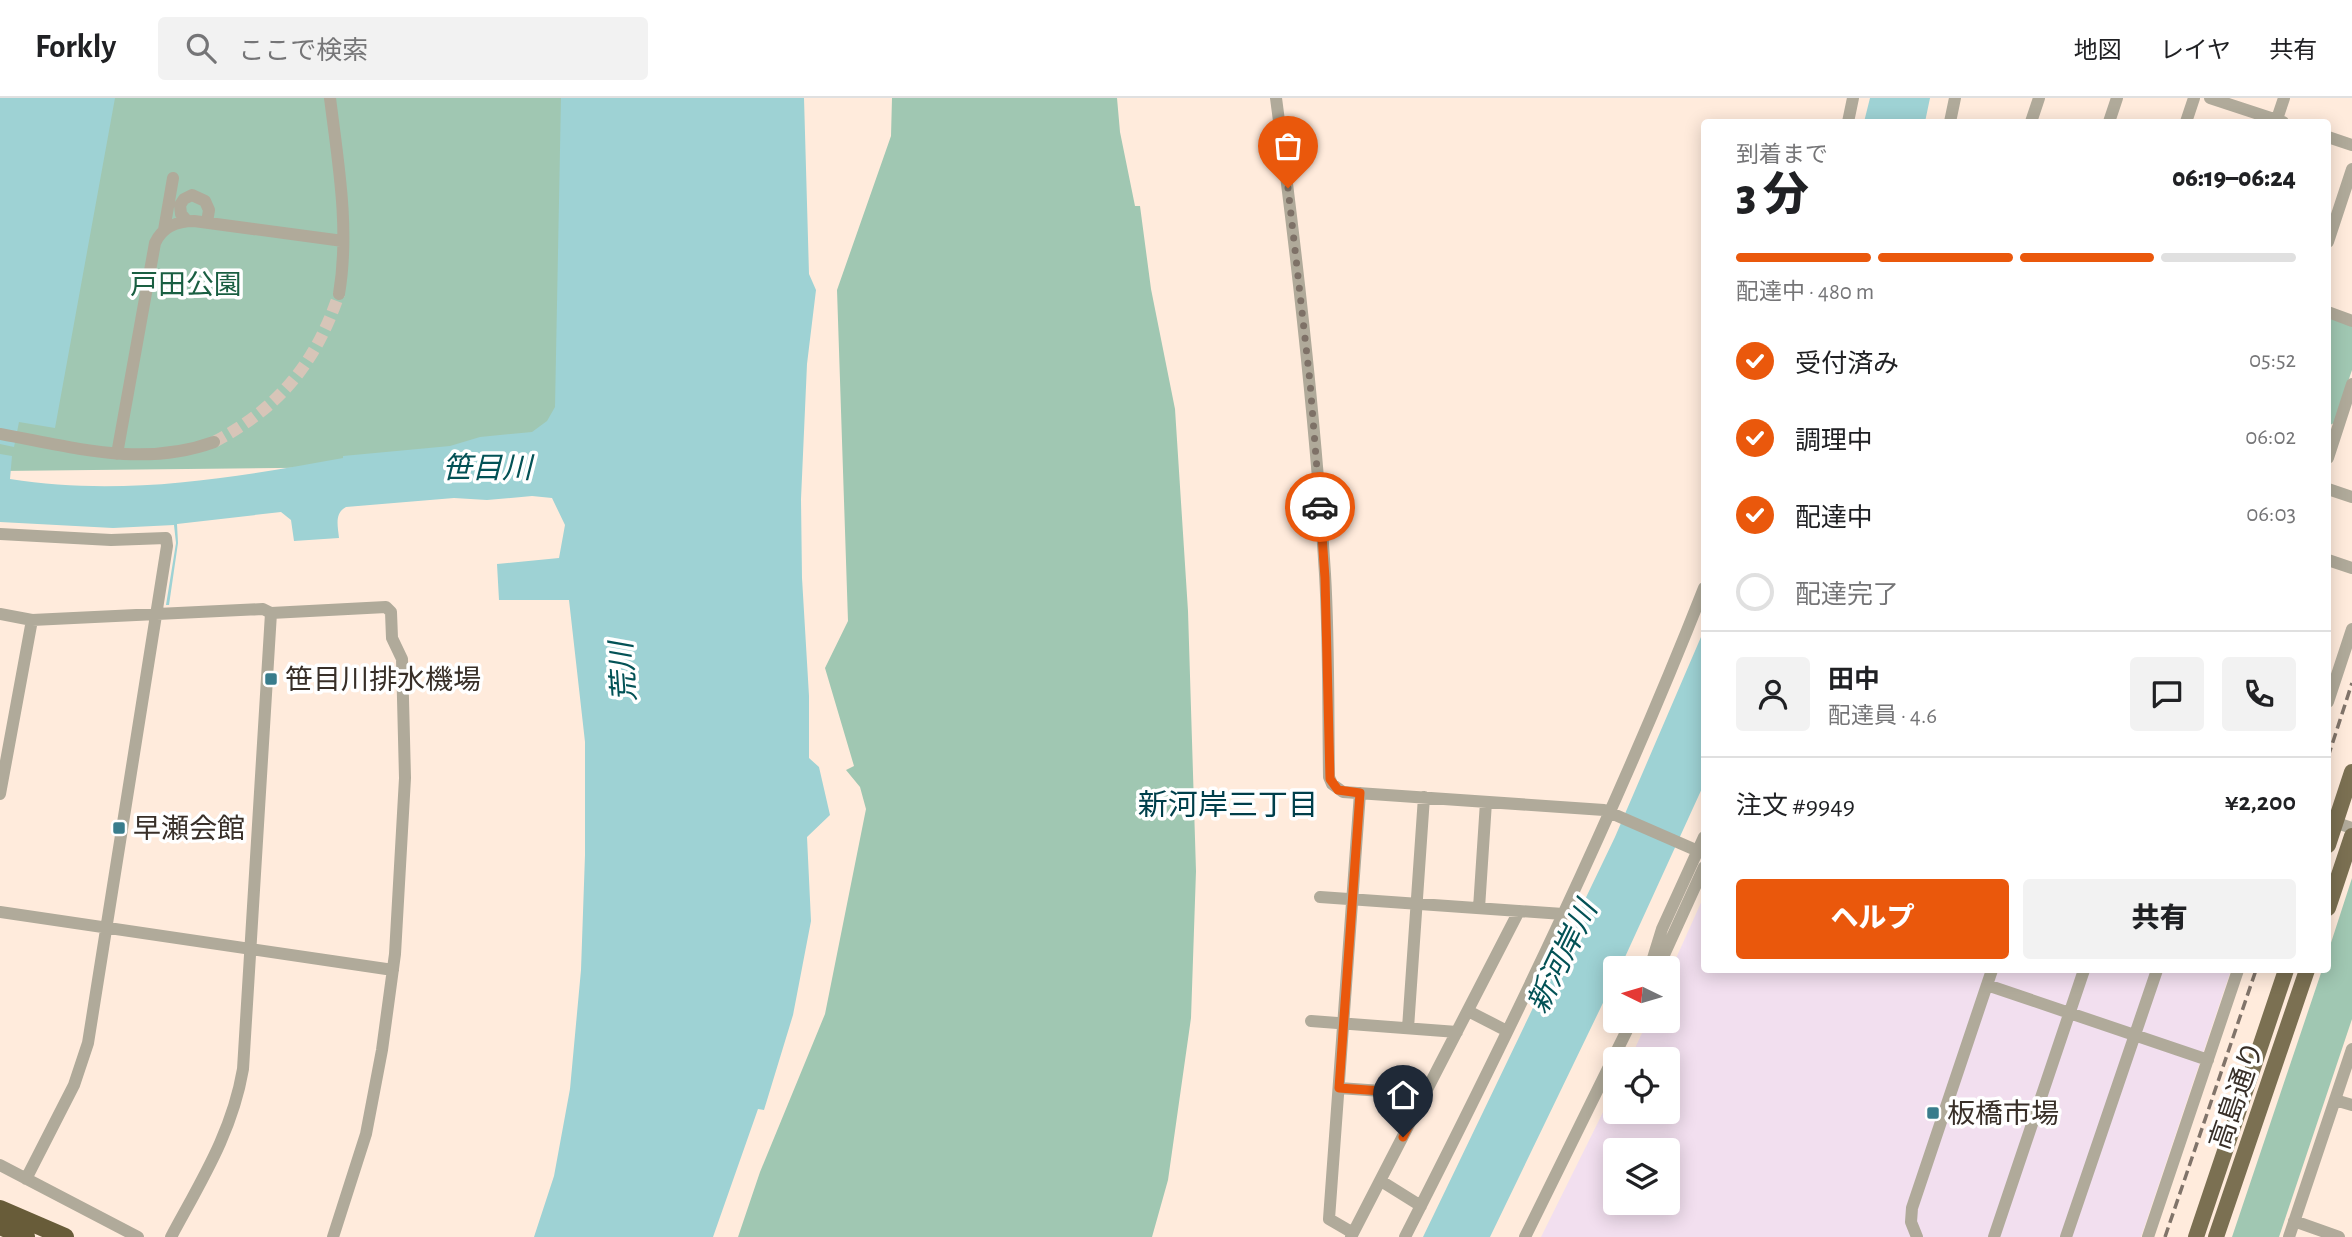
<!DOCTYPE html>
<html lang="ja">
<meta charset="utf-8">
<style>
body{margin:0;font-family:"Alegreya Sans","Noto Sans JP",sans-serif;background:#f2f2f2;color:#202124;height:100vh;display:flex;flex-direction:column;font-size:26px;white-space:nowrap}
*{box-sizing:border-box;margin:0}
p{font-size:23px;color:#757577}
.icon{flex:none;width:38px;height:38px;fill:none;stroke:currentColor;stroke-width:2;stroke-linecap:round;stroke-linejoin:round}
.map{position:relative;flex:1;overflow:hidden}
.sheet{position:absolute;left:1701px;top:21px;width:630px;height:854px;display:flex;flex-direction:column;background:#fff;border-radius:7px;box-shadow:0 4px 18px #0003}
.sheet>*{flex:none}
.needle{width:46px;rotate:275deg}
.fabs{position:absolute;left:1603px;top:858px;display:grid;gap:14px}
.fabs a{display:grid;place-items:center;width:77px;height:77px;border-radius:7px;background:#fff;box-shadow:0 4px 18px #0003;font-size:35px}
.pin{position:absolute;display:grid;place-items:center;width:60px;height:60px;color:#fff;margin:-72px -30px;border-radius:50% 50% 50% 0;rotate:-45deg;box-shadow:0 0 7px #0007}
.pin .icon{rotate:45deg}
.courier{position:absolute;display:grid;place-items:center;width:70px;height:70px;margin:-35px;border:5px solid #ea580c;border-radius:50%;background:#fff;color:#222;box-shadow:0 2px 9px #0007}
.summary em{font-style:normal;font-weight:800}
.summary div{display:flex;flex-direction:column-reverse}
.summary{display:flex;align-items:center;justify-content:space-between;height:119px;padding:0 35px}
h1{font-size:46px;font-weight:800;line-height:52px}
.bar{display:grid;grid-template-columns:repeat(4,1fr);gap:10px 7px;align-content:center;height:84px;padding:0 35px}
.bar i{height:9px;border-radius:5px;background:#e0e0e0}
.bar .selected{background:#ea580c}
.bar p{grid-column:span 4}
.line{display:flex;align-items:center;gap:18px;padding:0 35px;border-top:2px solid #e0e0e0}
.line div{flex:1}
.round{display:grid;place-items:center;flex:none;width:74px;height:74px;border-radius:7px;background:#f2f2f2}
ol{padding:0 35px;list-style:none}
li{display:flex;align-items:center;gap:21px;height:77px}
li p{margin-inline-start:auto}
li .icon{padding:7px;border-radius:50%;background:#ea580c;color:#fff;stroke-width:4}
li:last-child{color:#757577}
li i{width:38px;height:38px;border:4px solid #e0e0e0;border-radius:50%}
.button{display:flex;gap:14px;margin-top:auto;padding:14px 35px}
.button a{flex:1;height:80px;border-radius:7px;background:#ea580c;color:#fff;font-size:28px;font-weight:800;line-height:80px;text-align:center}
.button a+a{background:#f2f2f2;color:#202124}
header{display:flex;align-items:center;gap:42px;box-sizing:border-box;height:98px;padding:0 35px;background:#fff;border-bottom:2px solid #e0e0e0}
header strong{font-size:33px}
nav{display:flex;gap:38px;margin-inline-start:auto;font-size:24px}
.search{width:490px;height:63px;background:#f2f2f2;display:flex;align-items:center;gap:18px;box-sizing:border-box;padding:0 24px;border-radius:7px;color:#757577;font-size:26px}
.map>svg:first-child{display:block}
.industrial{fill:#f2dfef;fill-rule:evenodd}
.green{fill:#a0c7b2}
.water{fill:#9ed2d4}
.lines{fill:none;stroke-linecap:round;stroke-linejoin:round}
.minor-tunnel{stroke:#d7c5b8;stroke-width:12;stroke-dasharray:12 6;stroke-linecap:butt}
.minor{stroke:#b0aa9a;stroke-width:12}
.major{stroke:#7b7052;stroke-width:16}
.highway{stroke:#685c39;stroke-width:18}
.rail{stroke:#81746a;stroke-width:3.5;stroke-dasharray:10 5;stroke-linecap:butt}
.done{stroke:#7e7167;stroke-width:7;stroke-dasharray:0 12.6}
.route{stroke:#ea580c;stroke-width:9}
.poi-dot{fill:#397c8c;stroke:#fff;stroke-width:2.5}
.labels{text-anchor:middle;stroke-width:7;stroke-linejoin:round;paint-order:stroke}
.park-label{font-size:28px;fill:#1a5f42;stroke:#fff}
.poi-label{font-size:28px;fill:#382f28;stroke:#fff;text-anchor:start}
.street-label{font-size:28px;fill:#382f28;stroke:#fff}
.water-label{font-size:30px;font-style:italic;fill:#035256;stroke:#fff}
.neighbourhood-label{font-size:30px;fill:#003f4b;stroke:#fff}
</style>
<header>
<strong>Forkly</strong>
<div class="search"><svg class="icon" aria-label="search" viewBox="0 0 24 24"><circle cx="10" cy="10" r="6"/><path d="M15 15l6 6"/></svg>ここで検索</div>
<nav><a>地図</a><a>レイヤ</a><a>共有</a></nav>
</header>
<div class="map">
<svg width="2352" height="1139" viewBox="0 0 2352 1139">
<rect width="100%" height="100%" fill="#ffebdc"/>
<!-- industrial -->
<path class="industrial" d="M1704,798V872H2231L2141,1139H1541L1615,990V1013H1668V961H1630L1648,922H1668V878ZM1615,1052H1668V1104H1615Z"/>
<!-- green -->
<path class="green" d="M0,0H661L640,366L0,373Z
M892,0H1117L1120,34L1135,108H1140L1151,191L1175,311L1188,513L1196,773L1191,920L1168,1082L1152,1139H738L760,1074L825,916L866,711L860,689L846,672L854,668L825,570L848,523L837,192L891,38Z
M2328,219L2352,227V272L2334,325L2330,327H2328Z
M2352,780V921L2279,1139H2232L2322,872H2328V854Z"/>
<!-- water -->
<path class="water" d="M0,0H115L55,330L19,324L14,349L0,346Z
M561,0H804L809,176L816,192L807,266L801,401L802,480L809,598V660L819,669L830,717L807,739L811,823L793,917L764,1012L758,1011L713,1139H534L554,1078L570,991L581,872L585,757V644L569,502H499L497,466L559,460L565,427L552,400L532,398L487,402L454,400L346,409C334,415 338,429 339,440L294,443L291,422L281,414L177,426L178,445L169,507H166L176,445L174,427L113,430L0,424V356L12,358L10,381C123,399 232,380 343,360V358L450,348L480,339L532,334L547,323L555,309Z
M1870,0H1930L1925,24H1864Z
M1704,532V686L1620,870H1615V880L1490,1139H1423L1615,739Z"/>
<g class="lines">
<!-- minor-tunnel -->
<path class="minor-tunnel" d="M214,344C280,309 315,266 339,196"/>
<!-- minor -->
<path class="minor" d="M330,0C338,64 350,131 339,196
M1276,0C1297,158 1315,317 1325,476C1329,543 1328,611 1329,679L1332,686L1343,694L1604,712L1698,753
M2210,0L2283,24
M1848,24L1853,0
M1950,24L1955,0
M2031,24L2039,0
M2109,24L2117,0
M2186,24L2194,0
M2276,24L2284,0
M2328,39L2352,47
M187,123L181,116L180,107L184,101L192,97L205,103L209,112L207,124
M164,132L173,80
M2328,144L2352,71
M2328,214L2352,223
M0,336C73,349 142,370 214,344
M117,356L155,145C162,129 178,123 194,123L343,143
M2328,360L2352,286
M2328,391L2352,399
M0,436L111,442L166,440L167,448L88,945L74,987L26,1081
M2328,462L2352,470
M0,516L32,522L263,511L271,515L386,509L391,514L392,540L402,561L405,680L395,856L382,952L366,1036L333,1139
M2328,604L2352,531
M0,696L32,522
M2328,722L2352,730
M1320,799L1563,816
M1479,810L1486,704
M0,814L393,872
M1650,870L1662,831L1704,739
M1658,870L1704,769
M1987,887L2208,962
M1468,913L1507,933
M1311,923L1457,934
M1408,930L1424,699
M1339,990L1425,996
M2335,1002L2352,1007
M0,1067L138,1139
M1381,1083L1421,1108
M2294,1123L2339,1139
M1353,1135L1329,1121L1360,695
M171,1139C201,1083 232,1035 243,971L271,515
M1351,1139L1519,813
M1405,1139C1513,927 1617,711 1704,490
M1525,1139L1632,922
M1917,1139L1911,1124L1912,1110L1992,872
M1994,1139L2084,872
M2066,1139L2157,872
M2148,1139L2238,872
M2289,1139L2352,951"/>
<!-- major -->
<path class="major" d="M2328,747L2352,674
M2328,810L2352,738
M2196,1139L2286,872
M2216,1139L2307,872"/>
<!-- highway -->
<path class="highway" d="M0,1111L65,1139
M0,1128L26,1139"/>
<!-- rail -->
<path class="rail" d="M2328,659L2352,585
M2165,1139L2256,872"/>
</g>
<g class="lines">
<!-- done -->
<path class="done" d="M1288,90L1310,284L1320,409"/>
<!-- route -->
<path class="route" d="M1320,409L1325,480L1330,681L1338,692L1360,695L1339,990L1425,996L1403,1039"/>
</g>
<!-- markers -->
<g class="poi-dot">
<rect x="264" y="574" width="14" height="14" rx="3.5"/>
<rect x="112" y="723" width="14" height="14" rx="3.5"/>
<rect x="1926" y="1008" width="14" height="14" rx="3.5"/>
</g>
<g class="labels">
<!-- park labels -->
<g class="park-label">
<text x="186" y="196">戸田公園</text>
</g>
<!-- poi labels -->
<g class="poi-label">
<text x="285" y="591">笹目川排水機場</text>
<text x="133" y="740">早瀬会館</text>
<text x="1947" y="1025">板橋市場</text>
</g>
<!-- street labels -->
<g class="street-label">
<text transform="translate(2236 997) rotate(-71)" y="10">高島通り</text>
</g>
<!-- water labels -->
<g class="water-label">
<text x="487" y="380">笹目川</text>
<text transform="translate(623 574) rotate(-94)" y="10">荒川</text>
<text transform="translate(1562 859) rotate(-64)" y="10">新河岸川</text>
</g>
<!-- neighbourhood labels -->
<g class="neighbourhood-label">
<text x="1228" y="717">新河岸三丁目</text>
</g>
</g>
</svg>
<div class="fabs">
<a><svg class="needle" viewBox="-14 -14 28 28"><path d="M0-13l5 13h-10z" fill="#e53935"/><path d="M0 13l5-13h-10z" fill="#757577"/></svg></a>
<a><svg class="icon" aria-label="locate" viewBox="0 0 24 24"><circle cx="12" cy="12" r="6"/><path d="M12 2v4M12 18v4M2 12h4M18 12h4"/></svg></a>
<a><svg class="icon" aria-label="layers" viewBox="0 0 24 24"><path d="M12 4l9 5-9 5-9-5zM3 14l9 5 9-5"/></svg></a>
</div>
<div class="pin" style="left:1288px;top:90px;background:#ea580c"><svg class="icon" aria-label="bag" viewBox="0 0 24 24"><path d="M5 8h14l-1 12H6zM9 8a3 3 0 0 1 6 0"/></svg></div>
<div class="pin" style="left:1403px;top:1039px;background:#1f2937"><svg class="icon" aria-label="home" viewBox="0 0 24 24"><path d="M3 11l9-7 9 7M6 9v11h12V9"/></svg></div>
<div class="courier" style="left:1320px;top:409px"><svg class="icon" aria-label="car" viewBox="0 0 24 24"><path d="M5 17H2v-5l4-1 3-4h7l3 4 3 1v5h-3M9 17h6M6 11h13"/><circle cx="7" cy="17" r="2"/><circle cx="17" cy="17" r="2"/></svg></div>
<section class="sheet">
<div class="summary"><div><h1>3 分</h1><p>到着まで</p></div><em>06:19–06:24</em></div>
<div class="bar"><i class="selected"></i><i class="selected"></i><i class="selected"></i><i></i><p>配達中 · 480 m</p></div>
<ol>
<li><svg class="icon" aria-label="check" viewBox="0 0 24 24"><path d="M5 12l5 5 9-10"/></svg>受付済み<p>05:52</p></li>
<li><svg class="icon" aria-label="check" viewBox="0 0 24 24"><path d="M5 12l5 5 9-10"/></svg>調理中<p>06:02</p></li>
<li><svg class="icon" aria-label="check" viewBox="0 0 24 24"><path d="M5 12l5 5 9-10"/></svg>配達中<p>06:03</p></li>
<li><i></i>配達完了</li>
</ol>
<div class="line" style="height:126px"><a class="round"><svg class="icon" aria-label="person" viewBox="0 0 24 24"><circle cx="12" cy="8" r="4"/><path d="M4 21q1-7 8-7t8 7"/></svg></a><div><b>田中</b><p>配達員 · 4.6</p></div><a class="round"><svg class="icon" aria-label="chat" viewBox="0 0 24 24"><path d="M4 5h16v11H9l-5 4z"/></svg></a><a class="round"><svg class="icon" aria-label="phone" viewBox="0 0 24 24"><path d="M5 4h4l2 5-3 2q2 4 5 5l2-3 5 2v4C11 20 4 13 5 4z"/></svg></a></div>
<div class="line" style="height:91px"><div>注文 #9949</div><b>¥2,200</b></div>
<div class="button"><a>ヘルプ</a><a>共有</a></div>
</section>
</div>
